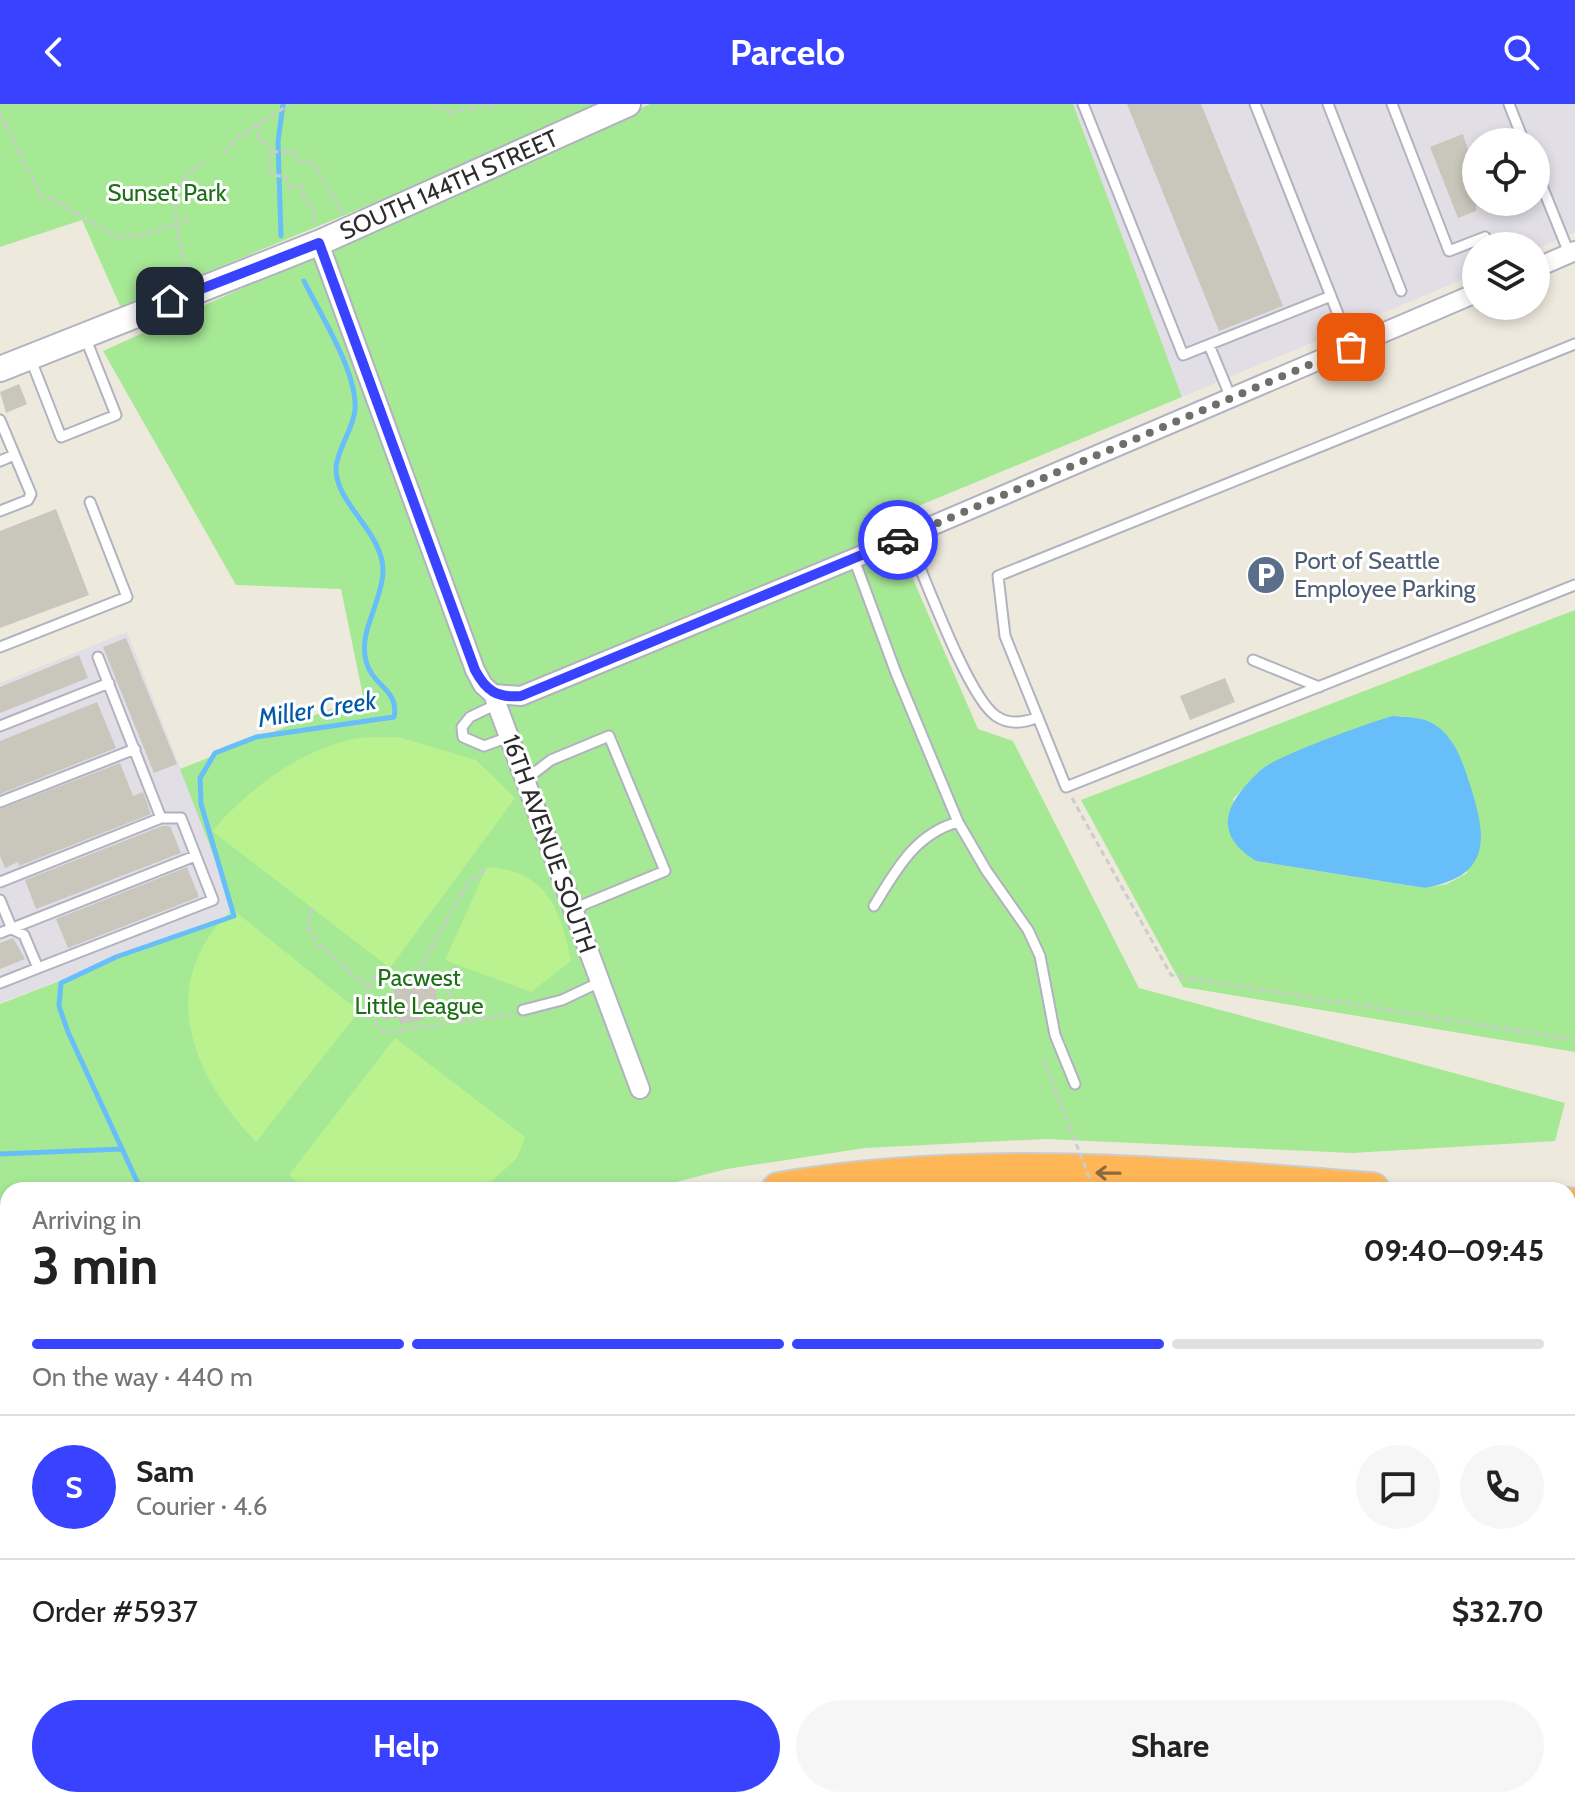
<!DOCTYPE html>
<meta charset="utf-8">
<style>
body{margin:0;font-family:Cabin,sans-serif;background:#f6f6f6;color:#222;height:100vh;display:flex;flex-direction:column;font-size:30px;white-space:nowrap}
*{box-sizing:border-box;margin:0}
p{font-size:26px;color:#767676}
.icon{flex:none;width:44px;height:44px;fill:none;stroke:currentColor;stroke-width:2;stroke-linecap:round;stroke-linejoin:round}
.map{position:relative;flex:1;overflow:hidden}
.panel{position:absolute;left:0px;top:1078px;width:1576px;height:626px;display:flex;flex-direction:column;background:#fff;border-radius:24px 24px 0 0;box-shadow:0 4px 12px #0003}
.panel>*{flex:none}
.tools{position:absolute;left:1462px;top:24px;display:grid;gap:16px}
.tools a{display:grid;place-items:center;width:88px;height:88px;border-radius:50%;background:#fff;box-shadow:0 4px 12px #0003;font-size:40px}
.pin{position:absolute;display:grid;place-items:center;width:68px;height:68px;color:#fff;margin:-34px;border-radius:16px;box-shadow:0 4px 12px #0006}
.courier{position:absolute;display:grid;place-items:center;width:80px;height:80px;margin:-40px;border:6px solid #3943ff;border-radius:50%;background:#fff;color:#222;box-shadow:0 2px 10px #0007}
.headline em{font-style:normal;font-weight:700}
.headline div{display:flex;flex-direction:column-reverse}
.headline{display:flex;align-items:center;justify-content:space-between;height:136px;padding:0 32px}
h1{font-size:52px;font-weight:700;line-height:60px}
.bar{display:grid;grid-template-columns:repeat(4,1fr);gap:12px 8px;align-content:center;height:96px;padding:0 32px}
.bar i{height:10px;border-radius:6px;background:#e0e0e0}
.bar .on{background:#3943ff}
.bar p{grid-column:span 4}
.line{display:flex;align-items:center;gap:20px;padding:0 32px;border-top:2px solid #e0e0e0}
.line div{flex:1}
.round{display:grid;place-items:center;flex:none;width:84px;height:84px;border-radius:42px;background:#f6f6f6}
.cta{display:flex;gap:16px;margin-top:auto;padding:16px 32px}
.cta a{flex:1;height:92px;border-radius:48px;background:#3943ff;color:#fff;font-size:32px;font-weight:700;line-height:92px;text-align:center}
.cta a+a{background:#f6f6f6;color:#222}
header{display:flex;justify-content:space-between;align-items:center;height:104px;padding:0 32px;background:#3943ff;color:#fff;font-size:36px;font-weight:700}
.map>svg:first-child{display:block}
.industrial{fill:#e1dee6;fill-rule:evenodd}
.green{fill:#a6e995;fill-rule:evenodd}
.pitch{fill:#bbf290}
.water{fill:#67bef9}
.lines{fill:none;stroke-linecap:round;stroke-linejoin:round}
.stream{stroke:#67bef9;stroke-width:5}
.building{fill:#c9c7bb}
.service-casing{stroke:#b1b2c0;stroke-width:13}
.minor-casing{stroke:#b1b2c0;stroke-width:22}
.tertiary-casing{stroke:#b1b2c0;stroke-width:28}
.motorway-casing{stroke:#ccc;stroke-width:38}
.path{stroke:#ccc;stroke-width:3;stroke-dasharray:6 4;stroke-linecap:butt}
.service{stroke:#fff;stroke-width:9}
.minor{stroke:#fff;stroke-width:18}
.tertiary{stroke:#fff;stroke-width:24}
.motorway{stroke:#ffb657;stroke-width:34}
.path-bridge{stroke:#ccc;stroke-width:3;stroke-dasharray:6 4;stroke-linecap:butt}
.oneway{stroke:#8b6a3f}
.done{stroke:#706e6a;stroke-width:8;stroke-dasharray:0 14.4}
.route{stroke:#3943ff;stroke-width:10}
.labels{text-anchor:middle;stroke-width:6;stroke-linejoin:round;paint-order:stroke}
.street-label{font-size:24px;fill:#2c2c2c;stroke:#fff}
.park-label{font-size:24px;fill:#1b7014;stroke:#fff}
.service-label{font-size:24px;fill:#4e5e75;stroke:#fff;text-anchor:start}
.water-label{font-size:26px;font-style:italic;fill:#0259a9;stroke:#fff}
</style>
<header><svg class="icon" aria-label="back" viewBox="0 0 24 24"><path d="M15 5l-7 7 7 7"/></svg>Parcelo<svg class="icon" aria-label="search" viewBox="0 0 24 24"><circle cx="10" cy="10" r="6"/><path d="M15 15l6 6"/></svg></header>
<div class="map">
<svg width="1575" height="1703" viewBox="0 0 1575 1703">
<rect width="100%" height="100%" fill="#eee9dd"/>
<!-- industrial -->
<path class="industrial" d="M1073,0H1575V128L1536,145L1476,142V170L1182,293ZM1476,38H1536V98H1476Z
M127,528L237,809L0,899V579Z"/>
<!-- green -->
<path class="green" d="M0,0H600L432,75L121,204L82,116L0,143Z
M650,0H1073L1182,293L887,415L978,625L1013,637L1139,884L1565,999L1555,1037L1352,1049L1045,1035L865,1044L727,1065L645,1086H8V1317L0,1318V900L236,809L180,665L363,592L341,485L236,481L103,247Z
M1575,506V948L1183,883L1081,696ZM1393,612L1410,613L1467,769L1447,780L1425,784L1256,757L1233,695L1263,664Z
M1568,1238L1575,1239V1703H1232V1696H1568Z
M8,1510V1573L0,1579V1517Z
M137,1696H857L840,1703H140Z"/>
<!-- pitch -->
<path class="pitch" d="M398,633L476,656L515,694L390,864L212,727C249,685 297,648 353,635C367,632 383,634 398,633Z
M487,763C547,766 560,805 571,857L531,888L445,856Z
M232,805L359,907L256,1038C190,969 155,880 232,805Z
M395,934L525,1033L517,1054L482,1086H308L289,1071Z"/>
<!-- water -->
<path class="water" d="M1393,612C1405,613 1419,613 1430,618C1453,629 1462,656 1469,678C1487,732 1493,772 1425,784L1256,757C1209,728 1228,696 1262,665C1277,652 1370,618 1393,612Z
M975,1696H1183L1181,1703H976Z"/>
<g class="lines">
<!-- stream -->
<path class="stream" d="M281,132L278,38L283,0
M0,1050L122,1045
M141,1086L68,928L59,902L61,879L116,853L234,812L201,700L200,674L215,649L256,633L394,613C400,586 372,582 366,557C358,528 382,498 383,468C384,428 335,400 336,364C337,345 353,326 355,306C358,269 320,210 304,177
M464,1696L468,1703"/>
</g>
<!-- building -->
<path class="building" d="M1127,0H1201L1283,202L1219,227Z
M1463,30L1476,71V107L1458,114L1430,43Z
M19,280L27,300L6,309L0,288Z
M56,405L89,491L0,524V427Z
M126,534L177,660L154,669L103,543Z
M79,551L88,574L0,609V583Z
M1225,574L1235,598L1190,616L1180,592Z
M97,598L116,644L0,690V637Z
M120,659L133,692L143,688L151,710L19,762L18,758L5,764L0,752V705Z
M162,722H170L181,749L36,805L25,776Z
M187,763L199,793L68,844L56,815Z
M13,834L25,855L0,865V839Z
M413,875L415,884L435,880L438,897L420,900L423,916L400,920L398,913L383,916L379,895L395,893L393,879Z"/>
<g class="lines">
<defs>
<path id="service" d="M1083,0L1183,251L1331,192
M1255,0L1351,243
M1328,0L1401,187
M1392,0L1449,147L1485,133L1489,142
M1509,0L1524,38
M1536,67L1569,149
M1575,240L998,472L1005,532L1066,683L1575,481
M1209,241L1231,294
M31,256L61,333L116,311L85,233
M0,316L31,390L28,396L0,407
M0,357L14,351
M907,433C924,470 967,592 996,612C1009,621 1024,619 1038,613
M854,455L896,569L958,718L986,766L1028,826L1040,852L1055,931L1075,980
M0,543L127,493L90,398
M1253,556L1319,583
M497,600L470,613L462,623L463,633L484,642L509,633
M0,622L109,579
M525,676L551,656L609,632L665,767L573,805
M0,698L135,645
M0,778L161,714L98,553
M0,796L12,825L24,831L38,864L213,796L181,714H161
M874,802C896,766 915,730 958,718
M0,829L195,752
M0,879L38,864
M523,906L562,896L600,878
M1568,1286L1575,1287
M911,1696L912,1703"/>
<path id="minor" d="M319,139L475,566L483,581L493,590L640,985
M1536,164L1575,147
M493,590L521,592L901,435L1476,189"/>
<path id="tertiary" d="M0,265L321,138L628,0"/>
<path id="motorway" d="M779,1086C975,1052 1176,1071 1372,1086
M1568,1101L1575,1102
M1568,1199L1575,1200
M0,1341L8,1339
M0,1407L8,1404
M0,1441L8,1437
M0,1495L8,1489"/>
</defs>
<!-- service casing -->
<use href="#service" class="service-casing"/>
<!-- minor casing -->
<use href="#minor" class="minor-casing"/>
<!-- tertiary casing -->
<use href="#tertiary" class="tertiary-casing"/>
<!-- motorway casing -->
<use href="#motorway" class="motorway-casing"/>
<!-- path -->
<path class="path" d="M430,0L450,8L498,0
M0,10L43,95L50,94L117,133L139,132L176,120L183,156L190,168
M258,19V35C277,41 265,58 273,71L286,73L289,84L301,82L307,99L313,102L314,118
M272,48L292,47L301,59L306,56L313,60L343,109
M223,49L241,31L290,0
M189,115L176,120C174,90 177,72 206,58
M1072,694L1171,871L1575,936
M1575,726V732
M312,804L307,822L319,841L367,882
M416,871L467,781L487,763
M464,918C444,865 424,870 374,874C359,892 369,915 384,928L512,910
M1329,1696L1332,1703"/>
<!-- service -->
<use href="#service" class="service"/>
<!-- minor -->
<use href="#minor" class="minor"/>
<!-- tertiary -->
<use href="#tertiary" class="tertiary"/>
<!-- motorway -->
<use href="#motorway" class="motorway"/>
<!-- path-bridge -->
<path class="path-bridge" d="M1044,956L1094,1086"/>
</g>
<!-- one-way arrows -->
<defs><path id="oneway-shaft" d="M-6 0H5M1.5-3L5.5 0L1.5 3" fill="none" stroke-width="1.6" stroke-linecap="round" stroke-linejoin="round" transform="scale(2)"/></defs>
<use class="oneway" href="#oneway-shaft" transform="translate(1108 1069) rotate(-179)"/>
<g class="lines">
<!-- done -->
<path class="done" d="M898,436L1351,243"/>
<!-- route -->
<path class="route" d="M170,197L319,139L475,566C486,587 497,594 521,592L898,436"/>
</g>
<!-- icons -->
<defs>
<symbol id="parking-disc" viewBox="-11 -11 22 22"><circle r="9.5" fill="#5c6f8a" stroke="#fff"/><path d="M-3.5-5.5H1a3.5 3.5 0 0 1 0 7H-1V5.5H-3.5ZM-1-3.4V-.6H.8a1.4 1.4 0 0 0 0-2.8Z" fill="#fff"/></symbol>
</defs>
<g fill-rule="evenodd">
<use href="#parking-disc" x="1244" y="449" width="44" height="44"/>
</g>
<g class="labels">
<!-- street labels -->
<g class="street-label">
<text transform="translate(449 81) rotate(-24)" y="8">SOUTH 144TH STREET</text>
<text transform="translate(549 740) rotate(70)" y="8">16TH AVENUE SOUTH</text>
</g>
<!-- park labels -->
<g class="park-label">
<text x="167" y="97">Sunset Park</text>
<text x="419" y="882">Pacwest<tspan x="419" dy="28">Little League</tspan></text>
</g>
<!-- service labels -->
<g class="service-label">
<text x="1294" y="465">Port of Seattle<tspan x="1294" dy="28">Employee Parking</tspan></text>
</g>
<!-- water labels -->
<g class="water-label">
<text transform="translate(317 605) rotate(-9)" y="9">Miller Creek</text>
</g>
</g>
</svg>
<div class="tools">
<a><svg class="icon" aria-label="locate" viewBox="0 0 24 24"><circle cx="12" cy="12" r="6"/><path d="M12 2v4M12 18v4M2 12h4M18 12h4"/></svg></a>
<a><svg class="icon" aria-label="layers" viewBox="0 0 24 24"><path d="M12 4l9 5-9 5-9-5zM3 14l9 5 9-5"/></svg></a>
</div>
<div class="pin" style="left:1351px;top:243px;background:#ea580c"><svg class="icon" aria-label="bag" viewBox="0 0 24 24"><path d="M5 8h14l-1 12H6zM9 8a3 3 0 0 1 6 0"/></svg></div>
<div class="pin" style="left:170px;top:197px;background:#1f2937"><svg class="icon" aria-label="home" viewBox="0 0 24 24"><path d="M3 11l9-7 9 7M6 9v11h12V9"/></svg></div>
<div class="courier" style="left:898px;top:436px"><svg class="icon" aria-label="car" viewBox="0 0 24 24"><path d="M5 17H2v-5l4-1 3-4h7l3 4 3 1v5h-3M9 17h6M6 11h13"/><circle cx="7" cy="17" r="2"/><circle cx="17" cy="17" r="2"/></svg></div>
<section class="panel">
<div class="headline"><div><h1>3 min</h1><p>Arriving in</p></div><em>09:40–09:45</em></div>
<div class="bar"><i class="on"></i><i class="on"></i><i class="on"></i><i></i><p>On the way · 440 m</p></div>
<div class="line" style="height:144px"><b class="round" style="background:#3943ff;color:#fff">S</b><div><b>Sam</b><p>Courier · 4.6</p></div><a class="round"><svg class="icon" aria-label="chat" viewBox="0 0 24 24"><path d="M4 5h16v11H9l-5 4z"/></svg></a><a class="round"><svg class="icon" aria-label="phone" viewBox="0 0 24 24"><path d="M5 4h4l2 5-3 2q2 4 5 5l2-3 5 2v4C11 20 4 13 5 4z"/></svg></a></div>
<div class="line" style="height:104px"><div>Order #5937</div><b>$32.70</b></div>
<div class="cta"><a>Help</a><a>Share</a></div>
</section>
</div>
